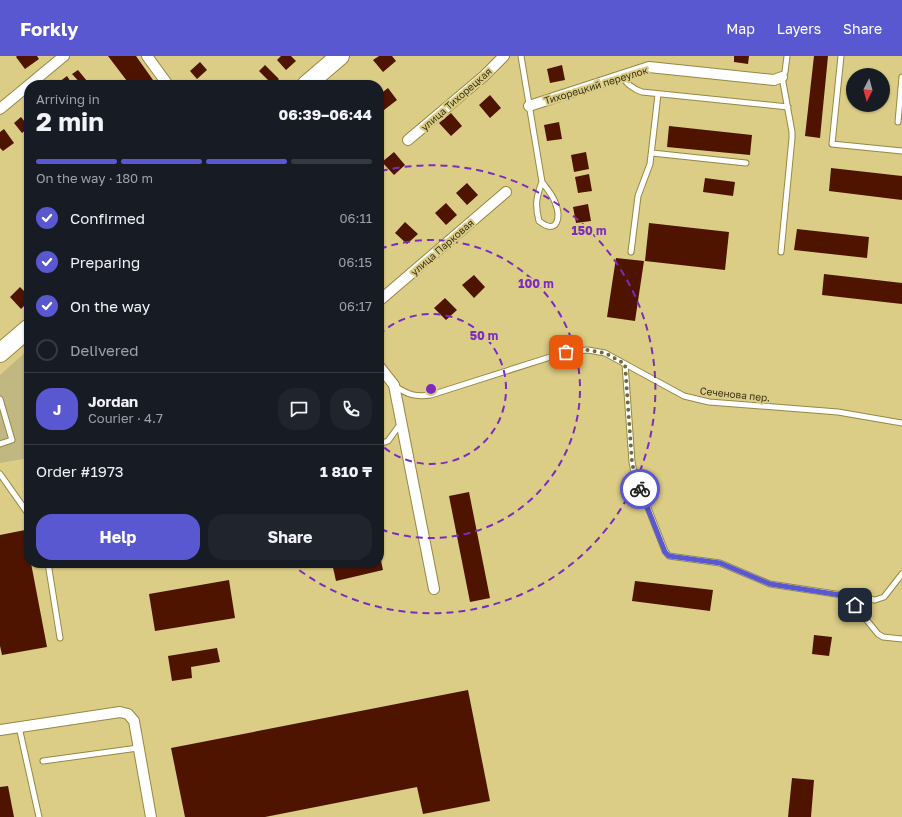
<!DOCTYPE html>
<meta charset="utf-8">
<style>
body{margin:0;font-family:"Golos Text",sans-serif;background:#20242c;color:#f1f3f6;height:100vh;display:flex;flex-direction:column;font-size:15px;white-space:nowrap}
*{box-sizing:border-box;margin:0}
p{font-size:13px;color:#9ea1a6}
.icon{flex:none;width:22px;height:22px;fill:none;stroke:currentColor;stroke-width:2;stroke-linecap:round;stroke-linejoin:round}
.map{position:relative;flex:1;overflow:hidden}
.panel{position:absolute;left:24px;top:24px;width:360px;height:488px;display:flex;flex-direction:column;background:#171b24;border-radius:16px;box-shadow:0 1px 3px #0004}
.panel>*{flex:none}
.needle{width:26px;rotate:186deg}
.controls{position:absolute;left:846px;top:12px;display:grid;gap:8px}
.controls a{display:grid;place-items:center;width:44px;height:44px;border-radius:50%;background:#171b24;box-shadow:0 1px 3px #0004;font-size:20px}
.pin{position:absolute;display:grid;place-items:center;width:34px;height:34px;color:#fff;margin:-17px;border-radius:8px;box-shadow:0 2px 6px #0006}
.courier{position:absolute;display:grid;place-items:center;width:40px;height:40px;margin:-20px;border:3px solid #5958d0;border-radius:50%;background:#fff;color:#222;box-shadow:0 1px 5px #0007}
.head em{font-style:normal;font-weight:700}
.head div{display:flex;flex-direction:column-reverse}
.head{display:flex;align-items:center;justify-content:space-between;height:68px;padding:0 12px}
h1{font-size:26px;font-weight:700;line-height:30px}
.bar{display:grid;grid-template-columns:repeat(4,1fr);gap:6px 4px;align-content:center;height:48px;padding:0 12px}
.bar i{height:5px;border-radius:3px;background:#363941}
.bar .current{background:#5958d0}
.bar p{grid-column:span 4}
.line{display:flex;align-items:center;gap:10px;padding:0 12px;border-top:1px solid #363941}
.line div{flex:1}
.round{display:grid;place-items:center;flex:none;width:42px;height:42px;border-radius:16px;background:#20242c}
ol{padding:0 12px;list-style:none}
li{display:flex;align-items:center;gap:12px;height:44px}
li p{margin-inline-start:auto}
li .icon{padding:4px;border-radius:50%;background:#5958d0;color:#fff;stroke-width:4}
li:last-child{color:#9ea1a6}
li i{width:22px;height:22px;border:2px solid #363941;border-radius:50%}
.button{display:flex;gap:8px;margin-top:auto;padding:8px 12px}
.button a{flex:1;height:46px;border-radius:16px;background:#5958d0;color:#fff;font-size:16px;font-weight:700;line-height:46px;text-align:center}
.button a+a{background:#20242c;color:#f1f3f6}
header{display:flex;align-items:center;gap:24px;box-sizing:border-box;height:56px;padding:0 20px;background:#5958d0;color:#fff}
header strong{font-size:19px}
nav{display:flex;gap:22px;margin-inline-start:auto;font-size:14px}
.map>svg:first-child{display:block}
.green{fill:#c1b780}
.building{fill:#4e1400}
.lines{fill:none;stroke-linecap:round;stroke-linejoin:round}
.lane-casing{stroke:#968842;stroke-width:7}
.street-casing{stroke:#968842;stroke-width:12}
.highway-casing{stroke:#968842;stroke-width:20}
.lane{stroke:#fff;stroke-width:5}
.street{stroke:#fff;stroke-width:10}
.highway{stroke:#fff;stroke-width:18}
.done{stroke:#71683d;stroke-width:4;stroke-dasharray:0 7.2}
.route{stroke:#5958d0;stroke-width:5}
.ring{fill:none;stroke:#7b2cbf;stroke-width:2;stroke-dasharray:7 5}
.labels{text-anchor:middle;stroke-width:4;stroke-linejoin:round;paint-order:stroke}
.street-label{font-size:10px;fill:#383215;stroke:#dbcd86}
.centre{fill:#7b2cbf;stroke:#dbcd86;stroke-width:2}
.ring-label{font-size:12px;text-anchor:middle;font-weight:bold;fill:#7b2cbf;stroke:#dbcd86;stroke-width:4;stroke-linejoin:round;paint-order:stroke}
</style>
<header>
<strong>Forkly</strong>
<nav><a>Map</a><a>Layers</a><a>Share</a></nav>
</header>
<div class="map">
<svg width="902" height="761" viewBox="0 0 902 761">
<rect width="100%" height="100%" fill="#dbcd86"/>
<!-- green -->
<path class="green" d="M29,293V402L0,407V319Z"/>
<!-- building -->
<path class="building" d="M17,0H37L39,3L25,13L16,1Z
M108,0H136L153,24L146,29H130Z
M281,0H291L296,5L286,14L277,4Z
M379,0H392L396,5L383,16L373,4Z
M734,0H749L748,8L734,6Z
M814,0H828L820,82L805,80Z
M200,6L207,14L197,23L190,15Z
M265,9L279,23L273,29L259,15Z
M562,9L565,24L550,27L547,13Z
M78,14L87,25L82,29L72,18Z
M67,20L73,29H61L59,26Z
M388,32L397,44L384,54L379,49V39Z
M490,39L501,52L490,62L479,49Z
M451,57L462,70L451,80L439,67Z
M21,61L29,71L22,77L14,67Z
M559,66L562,83L547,85L544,69Z
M669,70L752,79L750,99L667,91Z
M4,73L14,87L3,95L0,92V76Z
M394,96L405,109L394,119L382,106Z
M586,96L589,113L574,116L571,99Z
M831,112L902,120V144L829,135Z
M589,118L592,135L578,137L575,121Z
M705,122L735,126L733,140L703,136Z
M467,127L478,139L467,149L456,137Z
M446,147L457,159L446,169L435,157Z
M588,148L591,165L576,167L573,151Z
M405,166L418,178L407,188L395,177Z
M649,167L729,176L725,214L645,205Z
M797,173L869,181L867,202L794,194Z
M616,202L644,205L635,265L607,261Z
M824,218L902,227V248L822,239Z
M474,219L485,231L474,242L462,229Z
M20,231L29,240V245L21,253L10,241Z
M445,242L457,254L446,264L434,252Z
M469,436L490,542L470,546L449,440Z
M25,474L29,497V507H31L47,591L2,599L0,590V479Z
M380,500L383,514L336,525L332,507H379Z
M229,524L235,562L155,575L149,538Z
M635,525L713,534L710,555L632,545Z
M814,579L832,581L829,600L812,598Z
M217,592L220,606L191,611L192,622L172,625L168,600Z
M468,634L490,745L423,758L417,731L265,761H185L171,692Z
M792,722L814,724L811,761H788Z
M8,730L14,761H0V731Z"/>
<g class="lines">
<defs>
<path id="lane" d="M521,0L542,126C547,133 552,138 555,146C561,161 558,180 539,165C535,150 536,141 542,126
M841,0L832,88L902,95
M621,20C627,27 632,33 642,36L788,51
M898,66L902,21
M652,97L746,107
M631,196L638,140L650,108L658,38
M781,196L792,82V76L782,21L785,16L787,0
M625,308L632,406L634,416L665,495L669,500L720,507L770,528L875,544L884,541L902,518
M395,330C408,339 415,341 431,339L566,296L588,294L605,297L684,340L709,346L838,356L902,367
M0,343L12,384L0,388
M379,388L388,385L401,367
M0,418L29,459
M48,507L60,582
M847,540L878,578L883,581L902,583
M19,671L39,761
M43,705L138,692"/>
<path id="street" d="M147,0L168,29
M529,50L649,11L774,24L782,21
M0,53L64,0
M408,84L484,20L504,0
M379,245L506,136
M379,310L394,329L434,533
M0,674L120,656L128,658L134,665L151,761"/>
<path id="highway" d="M306,29L340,0
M0,297L29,272"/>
</defs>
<!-- lane casing -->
<use href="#lane" class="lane-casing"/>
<!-- street casing -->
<use href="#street" class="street-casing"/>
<!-- highway casing -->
<use href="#highway" class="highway-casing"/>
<!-- lane -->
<use href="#lane" class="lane"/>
<!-- street -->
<use href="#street" class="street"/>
<!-- highway -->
<use href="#highway" class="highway"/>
</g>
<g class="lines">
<!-- done -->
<path class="done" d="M566,296L588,294L605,297L625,308L632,406L634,416L640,433"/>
<!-- route -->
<path class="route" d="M640,433L665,496L669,500L720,507L770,528L847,540L855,549"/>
</g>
<!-- distance rings -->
<g class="ring">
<path d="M379 279A75 75 0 1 1 379 387"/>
<path d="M380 193A149 149 0 1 1 380 473"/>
<path d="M381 115A224 224 0 1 1 290 507"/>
</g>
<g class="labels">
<!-- street labels -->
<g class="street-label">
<text transform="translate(596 29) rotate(-17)" y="4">Тихорецкий переулок</text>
<text transform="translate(456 43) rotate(-41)" y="4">улица Тихорецкая</text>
<text transform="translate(442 191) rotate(-41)" y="4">улица Парковая</text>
<text transform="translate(735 338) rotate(6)" y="4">Сеченова пер.</text>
</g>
</g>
<circle cx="431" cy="333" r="6" class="centre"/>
<g class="ring-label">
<text x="589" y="179">150 m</text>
<text x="536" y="232">100 m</text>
<text x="484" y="284">50 m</text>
</g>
</svg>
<div class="controls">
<a><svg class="needle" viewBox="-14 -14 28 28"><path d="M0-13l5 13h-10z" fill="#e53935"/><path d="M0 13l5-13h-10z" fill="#9ea1a6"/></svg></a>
</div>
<div class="pin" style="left:566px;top:296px;background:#ea580c"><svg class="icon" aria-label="bag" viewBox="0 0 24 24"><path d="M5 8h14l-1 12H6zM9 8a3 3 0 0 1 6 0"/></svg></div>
<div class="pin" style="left:855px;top:549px;background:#1f2937"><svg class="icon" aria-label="home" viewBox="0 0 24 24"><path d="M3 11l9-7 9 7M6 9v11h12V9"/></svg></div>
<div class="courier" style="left:640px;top:433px"><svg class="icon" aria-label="bike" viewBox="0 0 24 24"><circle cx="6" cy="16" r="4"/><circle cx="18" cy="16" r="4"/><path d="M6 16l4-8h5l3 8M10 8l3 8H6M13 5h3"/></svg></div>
<section class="panel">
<div class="head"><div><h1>2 min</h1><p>Arriving in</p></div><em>06:39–06:44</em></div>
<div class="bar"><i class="current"></i><i class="current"></i><i class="current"></i><i></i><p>On the way · 180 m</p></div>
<ol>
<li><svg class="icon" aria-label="check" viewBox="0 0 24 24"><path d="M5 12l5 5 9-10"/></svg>Confirmed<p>06:11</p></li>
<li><svg class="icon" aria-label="check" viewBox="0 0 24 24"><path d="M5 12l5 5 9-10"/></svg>Preparing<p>06:15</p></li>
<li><svg class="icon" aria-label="check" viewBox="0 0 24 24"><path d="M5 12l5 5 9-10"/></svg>On the way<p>06:17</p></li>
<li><i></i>Delivered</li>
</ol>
<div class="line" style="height:72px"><b class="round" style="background:#5958d0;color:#fff">J</b><div><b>Jordan</b><p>Courier · 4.7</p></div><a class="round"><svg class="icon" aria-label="chat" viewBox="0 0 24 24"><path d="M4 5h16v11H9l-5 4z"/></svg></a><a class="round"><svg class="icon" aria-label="phone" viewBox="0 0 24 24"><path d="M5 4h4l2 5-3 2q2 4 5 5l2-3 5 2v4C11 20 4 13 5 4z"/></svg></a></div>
<div class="line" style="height:52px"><div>Order #1973</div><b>1 810 ₸</b></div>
<div class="button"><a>Help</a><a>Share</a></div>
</section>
</div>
